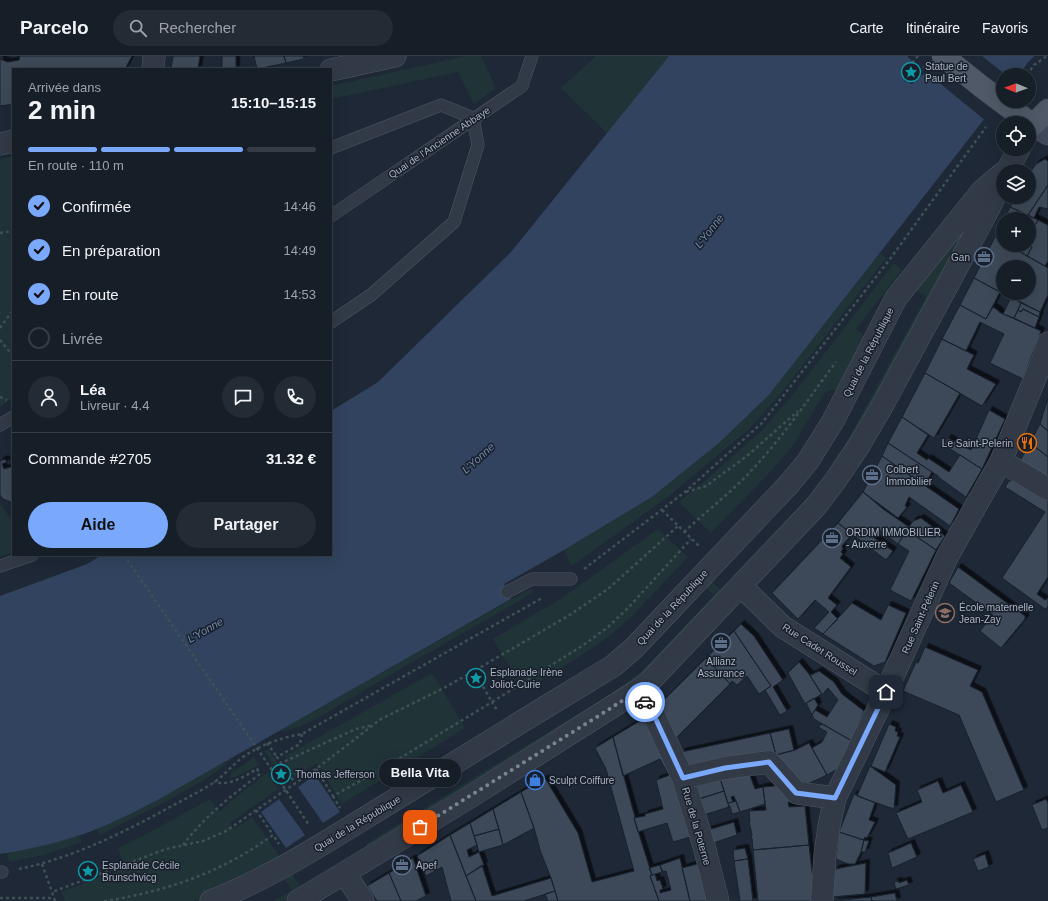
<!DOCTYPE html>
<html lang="fr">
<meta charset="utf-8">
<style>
body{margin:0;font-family:Helvetica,sans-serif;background:#232b34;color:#f1f3f6;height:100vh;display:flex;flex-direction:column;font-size:15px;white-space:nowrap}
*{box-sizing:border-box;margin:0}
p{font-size:13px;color:#9ea2a8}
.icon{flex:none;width:22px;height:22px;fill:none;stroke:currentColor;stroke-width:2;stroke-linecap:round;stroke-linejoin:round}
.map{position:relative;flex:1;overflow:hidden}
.details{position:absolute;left:12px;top:12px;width:320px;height:488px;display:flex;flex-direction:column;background:#161e28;border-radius:0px;box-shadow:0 4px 16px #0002,0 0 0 1px #353c45}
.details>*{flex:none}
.needle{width:26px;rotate:271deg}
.fabs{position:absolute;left:996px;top:12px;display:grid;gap:8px}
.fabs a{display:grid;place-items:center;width:40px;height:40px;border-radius:50%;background:#161e28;box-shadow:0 4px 16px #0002,0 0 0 1px #353c45;font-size:20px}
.pin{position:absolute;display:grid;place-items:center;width:34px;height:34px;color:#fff;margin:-17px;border-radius:8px;box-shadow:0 2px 6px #0006}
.courier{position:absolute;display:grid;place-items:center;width:40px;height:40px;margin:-20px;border:3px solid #7aa8fa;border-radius:50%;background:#fff;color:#222;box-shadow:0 1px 5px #0007}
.bubble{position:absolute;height:28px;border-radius:14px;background:#161e28;box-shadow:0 4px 16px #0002,0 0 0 1px #353c45;font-size:13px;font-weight:700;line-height:28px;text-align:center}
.summary em{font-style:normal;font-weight:700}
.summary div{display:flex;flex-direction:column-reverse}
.summary{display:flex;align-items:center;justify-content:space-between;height:68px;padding:0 16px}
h1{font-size:26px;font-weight:700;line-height:30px}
.bar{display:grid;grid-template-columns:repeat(4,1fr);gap:6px 4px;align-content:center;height:48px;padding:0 16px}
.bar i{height:5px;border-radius:3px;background:#353c45}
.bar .current{background:#7aa8fa}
.bar p{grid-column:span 4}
.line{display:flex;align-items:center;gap:10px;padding:0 16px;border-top:1px solid #353c45}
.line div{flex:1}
.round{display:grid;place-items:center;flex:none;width:42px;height:42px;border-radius:21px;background:#232b34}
ol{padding:0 16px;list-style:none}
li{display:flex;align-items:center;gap:12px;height:44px}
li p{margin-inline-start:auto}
li .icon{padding:4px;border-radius:50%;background:#7aa8fa;color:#111;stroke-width:4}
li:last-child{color:#9ea2a8}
li i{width:22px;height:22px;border:2px solid #353c45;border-radius:50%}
.button{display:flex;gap:8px;margin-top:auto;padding:8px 16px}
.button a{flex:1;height:46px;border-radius:24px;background:#7aa8fa;color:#111;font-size:16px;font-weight:700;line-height:46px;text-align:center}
.button a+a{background:#232b34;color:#f1f3f6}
header{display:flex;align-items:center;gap:24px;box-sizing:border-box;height:56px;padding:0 20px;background:#161e28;border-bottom:1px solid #353c45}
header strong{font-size:19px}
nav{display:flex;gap:22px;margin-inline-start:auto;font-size:14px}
.search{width:280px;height:36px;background:#232b34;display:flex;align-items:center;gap:10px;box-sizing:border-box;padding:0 14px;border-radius:22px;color:#9ea2a8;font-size:15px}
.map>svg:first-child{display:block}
.green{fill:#203437}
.water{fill:#31435e}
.pier{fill:#1e2836}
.building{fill:#3c4859;stroke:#19212d;filter:url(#shadow)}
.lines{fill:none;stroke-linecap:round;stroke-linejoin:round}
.lane-casing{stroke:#4f5765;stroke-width:13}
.street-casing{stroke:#4f5765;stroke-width:23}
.secondary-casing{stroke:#4f5765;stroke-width:23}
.primary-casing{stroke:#3b4350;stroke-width:23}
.path{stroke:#3e5155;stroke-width:2.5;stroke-dasharray:3 3;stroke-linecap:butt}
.lane{stroke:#323a47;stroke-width:12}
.street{stroke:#323a47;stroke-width:22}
.secondary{stroke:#40495a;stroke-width:22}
.primary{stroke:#4f5967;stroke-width:22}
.primary-bridge-casing{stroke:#3b4350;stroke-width:23;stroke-linecap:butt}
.path-bridge{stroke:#3e5155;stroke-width:2.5;stroke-dasharray:3 3;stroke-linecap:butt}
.primary-bridge{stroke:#4f5967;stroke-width:22}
.done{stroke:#7a8392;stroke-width:4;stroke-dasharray:0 7.2}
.route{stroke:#7aa8fa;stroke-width:5}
.labels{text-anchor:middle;stroke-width:3;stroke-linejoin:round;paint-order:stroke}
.poi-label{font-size:10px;fill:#abb4c4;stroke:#181f2b;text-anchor:start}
.street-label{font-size:10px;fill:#abb4c4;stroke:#181f2b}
.water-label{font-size:11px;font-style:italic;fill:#738aad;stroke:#181f2b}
</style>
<header>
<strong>Parcelo</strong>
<div class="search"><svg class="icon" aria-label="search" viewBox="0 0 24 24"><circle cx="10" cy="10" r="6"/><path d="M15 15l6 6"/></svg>Rechercher</div>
<nav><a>Carte</a><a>Itinéraire</a><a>Favoris</a></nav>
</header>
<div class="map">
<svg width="1048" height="845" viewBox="0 0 1048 845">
<defs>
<filter id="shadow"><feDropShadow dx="3.5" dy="-3.5" stdDeviation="0" flood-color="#0009"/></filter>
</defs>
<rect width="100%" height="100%" fill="#1e2836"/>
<!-- green -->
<path class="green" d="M466,0H481L496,32L474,48L458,16L331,43V30Z
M596,0H669L607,77L561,32Z
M13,100V342L0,351V103Z
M981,153L853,388L749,514L744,509L807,442L826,418L847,385L926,240L911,232Z
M880,197L886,202L782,336L749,373L669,440L572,510L564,494L652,441L719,387L769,339Z
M894,207L902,214L856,273L866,281L838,333L825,336L792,391L773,413L711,477L679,446L705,425L760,376L791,341Z
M0,448L13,465V496L0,501Z
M658,473L688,501L632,560L611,579L585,597L524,635L493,583L562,542Z
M707,521L725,538L646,620L370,794L366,788L612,637L641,616L714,539L701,527Z
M530,533L533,535L532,537L519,545L402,612L323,659L300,671L277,676Z
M432,617L465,672L342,748L317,707L295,721L285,708L288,706L285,700Z
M268,693L290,724L286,727L264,695Z
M234,701C216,718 197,728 176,740C151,753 125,766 100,779L97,773L156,745Z
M254,701L259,709L233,722L231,721V718Z
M267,717L278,733L230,767L234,773L252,761L282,804L206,841L193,845H65L61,836L125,812L118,792L139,782L210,743L219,756L232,744Z
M79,780L82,786L43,799L9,806L7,797L60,785Z
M291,816L302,834L283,845H273L292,834L283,821Z"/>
<!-- water -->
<path class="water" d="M669,0H1035L1029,5L1019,19H1003V39L769,339L719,387L652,441L564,494L504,528L511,543L156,745C130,758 105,771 78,780C52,788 26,794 0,798V540L87,508L102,499H331V355L378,326L511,196Z
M315,719L340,756L323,767L298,731Z
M279,743L305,779L286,792L261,756Z"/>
<!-- pier -->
<path class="pier" d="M907,0H982L1006,19H1003V43L986,65L926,16L912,28L905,25L902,19L912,5Z"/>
<!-- building -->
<path class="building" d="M20,0H132L125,13H13V48L0,50V3L8,6L19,4Z
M173,0H200L198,13H171Z
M222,0H236V13H222Z
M254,0H284L286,7L257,13Z
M284,0H303L304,3L286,7Z
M1045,103L1048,105V129L1028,159L1010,151L1015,141H1029V118L1036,108Z
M1048,129V153L1039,151L1034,162L1028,159Z
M1010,151L1038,164L1029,179V163H1004Z
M1038,164L1048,169V205L1045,210L1027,200L1032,191L1030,190L1036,181L1030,178Z
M1003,165V186L995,181Z
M1030,178L1036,181L1030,190L1032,191L1027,200L1019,195L1023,189H1029Z
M995,181L1003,186V189H1008L1048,212V239L1040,256L1011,241L1013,237H1029V211H1025L1026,209L1016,204L1012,211H1003V230L1000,236L974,222Z
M1008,189H1023L1019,195Z
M974,222L1000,236L986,263L960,249Z
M1011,241L1021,247L1014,262L1003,258Z
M1021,247L1040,256L1039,261L1023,253L1021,256L1018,254Z
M960,249L986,263L993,251L999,255V256L1041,275L1023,323L990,307L1004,278L980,266L966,295L942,283Z
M1023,253L1039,261L1035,272L1014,262L1018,254L1021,256Z
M942,283L974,299L967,313L996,328L982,350L925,317Z
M925,317L960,337L934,382L902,361Z
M1048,342V375L1040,368Z
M989,354L1005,363L982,413L944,389L948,382L971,394Z
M902,361L928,379L917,397L927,404L928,402L949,416L960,399L982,413L966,441L938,421V420L888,387Z
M1040,368L1048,375V401L1030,387Z
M888,387L932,416L924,430L882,400Z
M1030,387L1048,401V425L1019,407Z
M882,400L959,453L950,470L909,441L905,450L907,451L898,462L863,436Z
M5,403L7,406L2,408L4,413L13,410V447L3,443L0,439V405Z
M1018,423L1048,442V521L1037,538L1045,544L1048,542V551L1045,553L1002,522L1045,456L1005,431L1009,425Z
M863,436L883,453L909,471L898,488L875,471L869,478L893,495L886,504L838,467Z
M921,462L945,480L936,494L907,474L913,465Z
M838,467L852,478L842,490L843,493L841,496L843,498L840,502L851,511L828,542L837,549L831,556L838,563L823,578L814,572L829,556L815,544L798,563L772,537Z
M907,474L936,494L911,545L890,534L909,495L898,488Z
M958,511L1025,560V563L1001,592L980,575L993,559L949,527Z
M852,547L881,564L888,549L906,557L885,606L874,610L823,578Z
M741,568L754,580L783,624L773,631L787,655L780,659L765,634L771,630L734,575Z
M734,575L771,630L759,638L747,620L737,629L732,625L730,628L706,602Z
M925,591L978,614L970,630L982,636L1024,734L996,746L959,659L903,635L916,606L918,607Z
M706,602L730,628L675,683L659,649Z
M799,606L809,618L822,638L805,648L788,617Z
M819,615L834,626L842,638L864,655L852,685L814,663L812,659L815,654L827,661L838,644L828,632L822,639L809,618L811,619Z
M814,642L818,649L812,659L806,647Z
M646,661L667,710L664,711L660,703L623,720L613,681Z
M822,668L852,685L843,710L827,719L812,692L822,686L827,676L818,671Z
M889,668L896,671L895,675L898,676L897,680L900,681L885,716L871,710Z
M789,673L794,694L776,699L770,677Z
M770,677L776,699L687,710L681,696Z
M613,681L635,761L634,762L652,819L650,820L659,845H558L551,822L541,797L534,772L521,736L545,722L578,777L592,826L634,815L606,713L595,692Z
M809,687L827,719L797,733L772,700L795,694Z
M870,710L896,729L894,753L857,740Z
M748,714L755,733L763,731L765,748L740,756L734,740L731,741L733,746L728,747L719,719Z
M670,719L694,780L673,786L667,767L638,776L634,762L645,760V758L663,753L656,724Z
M719,719L724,735L697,744L692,726Z
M938,725L943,737L961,729L973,756L908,783L896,757L922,746L917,734Z
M786,729L800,745L788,746L789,751L805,750L809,789L753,794L752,782H751L752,779L749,765H750L749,755L766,754L763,731Z
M724,735L729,751L704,759L698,743Z
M521,736L534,772L503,789L493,753Z
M854,738L875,747L869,764L875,766L867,782L865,781L863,784L839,776Z
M1046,743L1048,747V772L1042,774L1032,749Z
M736,745L740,756L732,758L730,750L729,751L728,747Z
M493,753L499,773L474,780L470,767Z
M734,766L737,779L713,787L708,774Z
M470,767L477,789L467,794L469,801L479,796L484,809L466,820L450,779Z
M499,773L503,789L479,796L474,780Z
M839,776L864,784L861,796L855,808H848L836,803Z
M450,779L456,794L476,845H451L442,811L426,820L417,800Z
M864,784L869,785L865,796H861Z
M911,787L917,801L892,812L888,797Z
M809,789L813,824V845H758L753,794Z
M745,792L748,803L734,805L733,794Z
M985,798L989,811L978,815L973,803Z
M413,802L426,840L416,845H401L389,817Z
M680,802L690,845H659L650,820L655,818L657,825L660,824L663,833L660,834V837L671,834L666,815L663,816L660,809Z
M748,803L753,845H740L734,805Z
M701,807L710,845H690L682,812Z
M866,807L865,838L832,841L835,813Z
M482,809L492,840L551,822L555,835L524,845H476L466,820Z
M660,809L662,816L652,819L649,812Z
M389,817L401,845H377L367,830Z
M907,824L909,829L896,833L894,826L899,825V827Z
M555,835L558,845H548L545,838Z
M895,837L897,845H872L871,841Z
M871,841L872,845H834Z"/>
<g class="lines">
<defs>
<path id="lane" d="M331,92L441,49L473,62L478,89L454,166L371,239L331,266
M331,160L522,30L532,0
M0,369L13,361
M0,510L32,499
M507,536L532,523H571
M0,816H2"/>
<path id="street" d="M153,13L154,0
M331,14L395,0
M0,88L13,85
M1007,115L1019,93
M1001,405L1048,433
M741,530L783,571L886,636
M637,635L652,655L683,722L704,790L718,845
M683,722L725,712L769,706L797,737L835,742
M345,818L363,845
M211,845C273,821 329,784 386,749C461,703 537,656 613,610L634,592L790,427L808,405L833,365L896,242L982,135L1003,117
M298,845L470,741L637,635L650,625L816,450L835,425L858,391L881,352L988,154L1003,123
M822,845L825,799L829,770L835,742L880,649L947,501L1001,405L1043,303L1048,287"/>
<path id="secondary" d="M1033,69L1048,78"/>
<path id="primary" d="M943,0L982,31
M1006,49L1033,69L1048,54"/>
</defs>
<!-- lane casing -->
<use href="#lane" class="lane-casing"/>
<!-- street casing -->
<use href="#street" class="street-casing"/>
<!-- secondary casing -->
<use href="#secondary" class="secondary-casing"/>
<!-- primary casing -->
<use href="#primary" class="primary-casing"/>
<!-- path -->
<path class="path" d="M918,0L910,9L905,19L907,23L912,22L924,11
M1027,19L1034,9L1047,0
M0,177L13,175
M0,272L13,254
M0,284L13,300
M0,341L7,344
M686,436L706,430L747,400L798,355
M662,454L699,490
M684,476C709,453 738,431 760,405C788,374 811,339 836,306
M584,513L685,436L762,367L890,203L986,71
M474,615L492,646L582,590L608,571L628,552L691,483
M302,678L300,688L277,701L281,707L356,673L373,669
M267,687L277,701
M281,707L295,727
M316,713L333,740L392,707L492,646L497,654
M283,730L309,769
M333,740L340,752
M256,754L273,779
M183,789C204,761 232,739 260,718L257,713C243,721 231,730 214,726
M42,808L52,836
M19,813C72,802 123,777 170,751C185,743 199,736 213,727C224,720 232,709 243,701C262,688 280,682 302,678L542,542
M0,842H54
M55,845L52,836L166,793L203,785L226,775L316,713L381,663L442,633L474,615L568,560L608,533L678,470
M104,845C115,844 126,841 137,839C189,827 230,810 273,779L279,788"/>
<!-- lane -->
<use href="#lane" class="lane"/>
<!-- street -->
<use href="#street" class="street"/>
<!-- secondary -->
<use href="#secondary" class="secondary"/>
<!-- primary -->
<use href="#primary" class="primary"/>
<defs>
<path id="primary-bridge" d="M982,31L1006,49"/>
</defs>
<!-- primary-bridge casing -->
<use href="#primary-bridge" class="primary-bridge-casing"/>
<!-- path-bridge -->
<path class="path-bridge" d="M124,499L283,730"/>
<!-- primary-bridge -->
<use href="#primary-bridge" class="primary-bridge"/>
</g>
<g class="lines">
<!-- done -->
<path class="done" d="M420,771L608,654L637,635L645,646"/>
<!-- route -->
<path class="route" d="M645,646L652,655L683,722L725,712L769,706L796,737L835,742L886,636"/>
</g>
<!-- icons -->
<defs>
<symbol id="sight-ring" viewBox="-11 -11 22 22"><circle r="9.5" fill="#181f2b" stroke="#0f9aa8" stroke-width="1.5"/><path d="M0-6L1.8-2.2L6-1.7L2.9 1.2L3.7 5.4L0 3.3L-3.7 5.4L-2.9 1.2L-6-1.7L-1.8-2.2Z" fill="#0f9aa8"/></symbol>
<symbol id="office-ring" viewBox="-11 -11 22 22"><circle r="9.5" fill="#181f2b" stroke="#5c6f8a" stroke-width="1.5"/><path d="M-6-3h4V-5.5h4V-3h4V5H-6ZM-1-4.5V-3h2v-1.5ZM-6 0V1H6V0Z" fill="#5c6f8a"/></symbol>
<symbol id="restaurant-ring" viewBox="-11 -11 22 22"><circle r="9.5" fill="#181f2b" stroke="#e8710a" stroke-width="1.5"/><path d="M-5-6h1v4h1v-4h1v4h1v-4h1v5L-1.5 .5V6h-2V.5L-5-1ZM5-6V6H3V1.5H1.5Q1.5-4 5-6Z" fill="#e8710a"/></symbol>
<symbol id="school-ring" viewBox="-11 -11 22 22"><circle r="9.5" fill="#181f2b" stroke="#8d6e63" stroke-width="1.5"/><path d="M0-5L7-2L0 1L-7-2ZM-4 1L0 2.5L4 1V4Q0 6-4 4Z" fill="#8d6e63"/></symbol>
<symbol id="shop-ring" viewBox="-11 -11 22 22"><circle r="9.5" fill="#181f2b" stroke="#3f7fe0" stroke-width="1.5"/><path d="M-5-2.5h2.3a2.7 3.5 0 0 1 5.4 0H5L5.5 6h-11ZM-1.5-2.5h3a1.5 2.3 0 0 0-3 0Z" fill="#3f7fe0"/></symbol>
</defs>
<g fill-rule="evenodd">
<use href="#sight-ring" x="900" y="5" width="22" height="22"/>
<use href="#office-ring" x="973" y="190" width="22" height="22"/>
<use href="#restaurant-ring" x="1016" y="376" width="22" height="22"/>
<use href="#office-ring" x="861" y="408" width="22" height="22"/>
<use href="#office-ring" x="821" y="471" width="22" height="22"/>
<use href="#school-ring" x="934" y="546" width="22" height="22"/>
<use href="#office-ring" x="710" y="576" width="22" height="22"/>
<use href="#sight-ring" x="465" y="611" width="22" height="22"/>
<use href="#sight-ring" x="270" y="707" width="22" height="22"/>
<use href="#shop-ring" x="524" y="713" width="22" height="22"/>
<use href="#office-ring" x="391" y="798" width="22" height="22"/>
<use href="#sight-ring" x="77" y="804" width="22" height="22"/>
</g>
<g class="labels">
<!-- poi labels -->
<g class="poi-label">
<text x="925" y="14">Statue de<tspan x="925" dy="12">Paul Bert</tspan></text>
<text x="970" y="205" text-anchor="end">Gan</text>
<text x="1013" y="391" text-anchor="end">Le Saint-Pelerin</text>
<text x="886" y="417">Colbert<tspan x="886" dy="12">Immobilier</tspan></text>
<text x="846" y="480">ORDIM IMMOBILIER<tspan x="846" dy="12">- Auxerre</tspan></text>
<text x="959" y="555">École maternelle<tspan x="959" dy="12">Jean-Zay</tspan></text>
<text x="721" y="609" text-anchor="middle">Allianz<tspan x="721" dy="12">Assurance</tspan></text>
<text x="490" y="620">Esplanade Irène<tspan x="490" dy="12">Joliot-Curie</tspan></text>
<text x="295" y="722">Thomas Jefferson</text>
<text x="549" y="728">Sculpt Coiffure</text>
<text x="102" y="813">Esplanade Cécile<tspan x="102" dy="12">Brunschvicg</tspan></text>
<text x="416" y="813">Apef</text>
</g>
<!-- street labels -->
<g class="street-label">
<text transform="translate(439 86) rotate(-34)" y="4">Quai de l'Ancienne Abbaye</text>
<text transform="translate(868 296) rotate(-63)" y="4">Quai de la République</text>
<text transform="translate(672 551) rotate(-47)" y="4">Quai de la République</text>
<text transform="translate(920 561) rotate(-66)" y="4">Rue Saint-Pélerin</text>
<text transform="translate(820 593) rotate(33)" y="4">Rue Cadet Roussel</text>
<text transform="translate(357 767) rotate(-31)" y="4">Quai de la République</text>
<text transform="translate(697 770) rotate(74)" y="4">Rue de la Poterne</text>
</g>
<!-- water labels -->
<g class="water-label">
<text transform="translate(709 175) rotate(-52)" y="4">L'Yonne</text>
<text transform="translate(478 402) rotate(-42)" y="4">L'Yonne</text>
<text transform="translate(205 574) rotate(-30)" y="4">L'Yonne</text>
</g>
</g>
</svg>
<div class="fabs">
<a><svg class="needle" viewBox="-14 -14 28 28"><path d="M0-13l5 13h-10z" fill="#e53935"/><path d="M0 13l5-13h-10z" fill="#9ea2a8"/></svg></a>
<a><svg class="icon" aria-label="locate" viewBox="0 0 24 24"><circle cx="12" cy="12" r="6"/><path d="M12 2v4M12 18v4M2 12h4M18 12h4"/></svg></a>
<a><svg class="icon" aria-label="layers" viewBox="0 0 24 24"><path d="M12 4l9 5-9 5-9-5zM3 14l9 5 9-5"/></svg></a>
<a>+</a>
<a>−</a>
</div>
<div class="pin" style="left:420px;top:771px;background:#ea580c"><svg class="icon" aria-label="bag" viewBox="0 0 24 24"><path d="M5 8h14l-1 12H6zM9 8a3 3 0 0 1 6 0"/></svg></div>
<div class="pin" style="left:886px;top:636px;background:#1f2937"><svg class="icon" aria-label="home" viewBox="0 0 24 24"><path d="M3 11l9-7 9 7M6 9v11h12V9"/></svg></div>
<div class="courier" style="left:645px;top:646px"><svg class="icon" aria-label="car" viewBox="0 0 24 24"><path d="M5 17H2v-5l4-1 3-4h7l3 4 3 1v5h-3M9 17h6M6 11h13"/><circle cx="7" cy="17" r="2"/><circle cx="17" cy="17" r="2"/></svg></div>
<div class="bubble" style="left:379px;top:703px;width:82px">Bella Vita</div>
<section class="details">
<div class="summary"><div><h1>2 min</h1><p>Arrivée dans</p></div><em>15:10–15:15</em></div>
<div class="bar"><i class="current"></i><i class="current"></i><i class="current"></i><i></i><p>En route · 110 m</p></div>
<ol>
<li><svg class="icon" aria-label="check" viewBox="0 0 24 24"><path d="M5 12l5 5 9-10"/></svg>Confirmée<p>14:46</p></li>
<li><svg class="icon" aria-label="check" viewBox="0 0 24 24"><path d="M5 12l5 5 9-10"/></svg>En préparation<p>14:49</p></li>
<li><svg class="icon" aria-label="check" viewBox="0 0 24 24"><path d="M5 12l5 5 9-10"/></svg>En route<p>14:53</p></li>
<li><i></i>Livrée</li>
</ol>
<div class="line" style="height:72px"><a class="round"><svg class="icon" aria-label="person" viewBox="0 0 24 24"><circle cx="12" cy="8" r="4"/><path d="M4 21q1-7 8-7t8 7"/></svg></a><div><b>Léa</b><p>Livreur · 4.4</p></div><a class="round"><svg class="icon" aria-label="chat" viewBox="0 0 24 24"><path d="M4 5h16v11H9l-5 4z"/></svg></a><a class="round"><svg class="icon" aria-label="phone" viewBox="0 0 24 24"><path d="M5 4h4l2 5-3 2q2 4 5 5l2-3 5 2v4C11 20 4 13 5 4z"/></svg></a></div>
<div class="line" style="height:52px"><div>Commande #2705</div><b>31.32 €</b></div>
<div class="button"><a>Aide</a><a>Partager</a></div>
</section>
</div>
